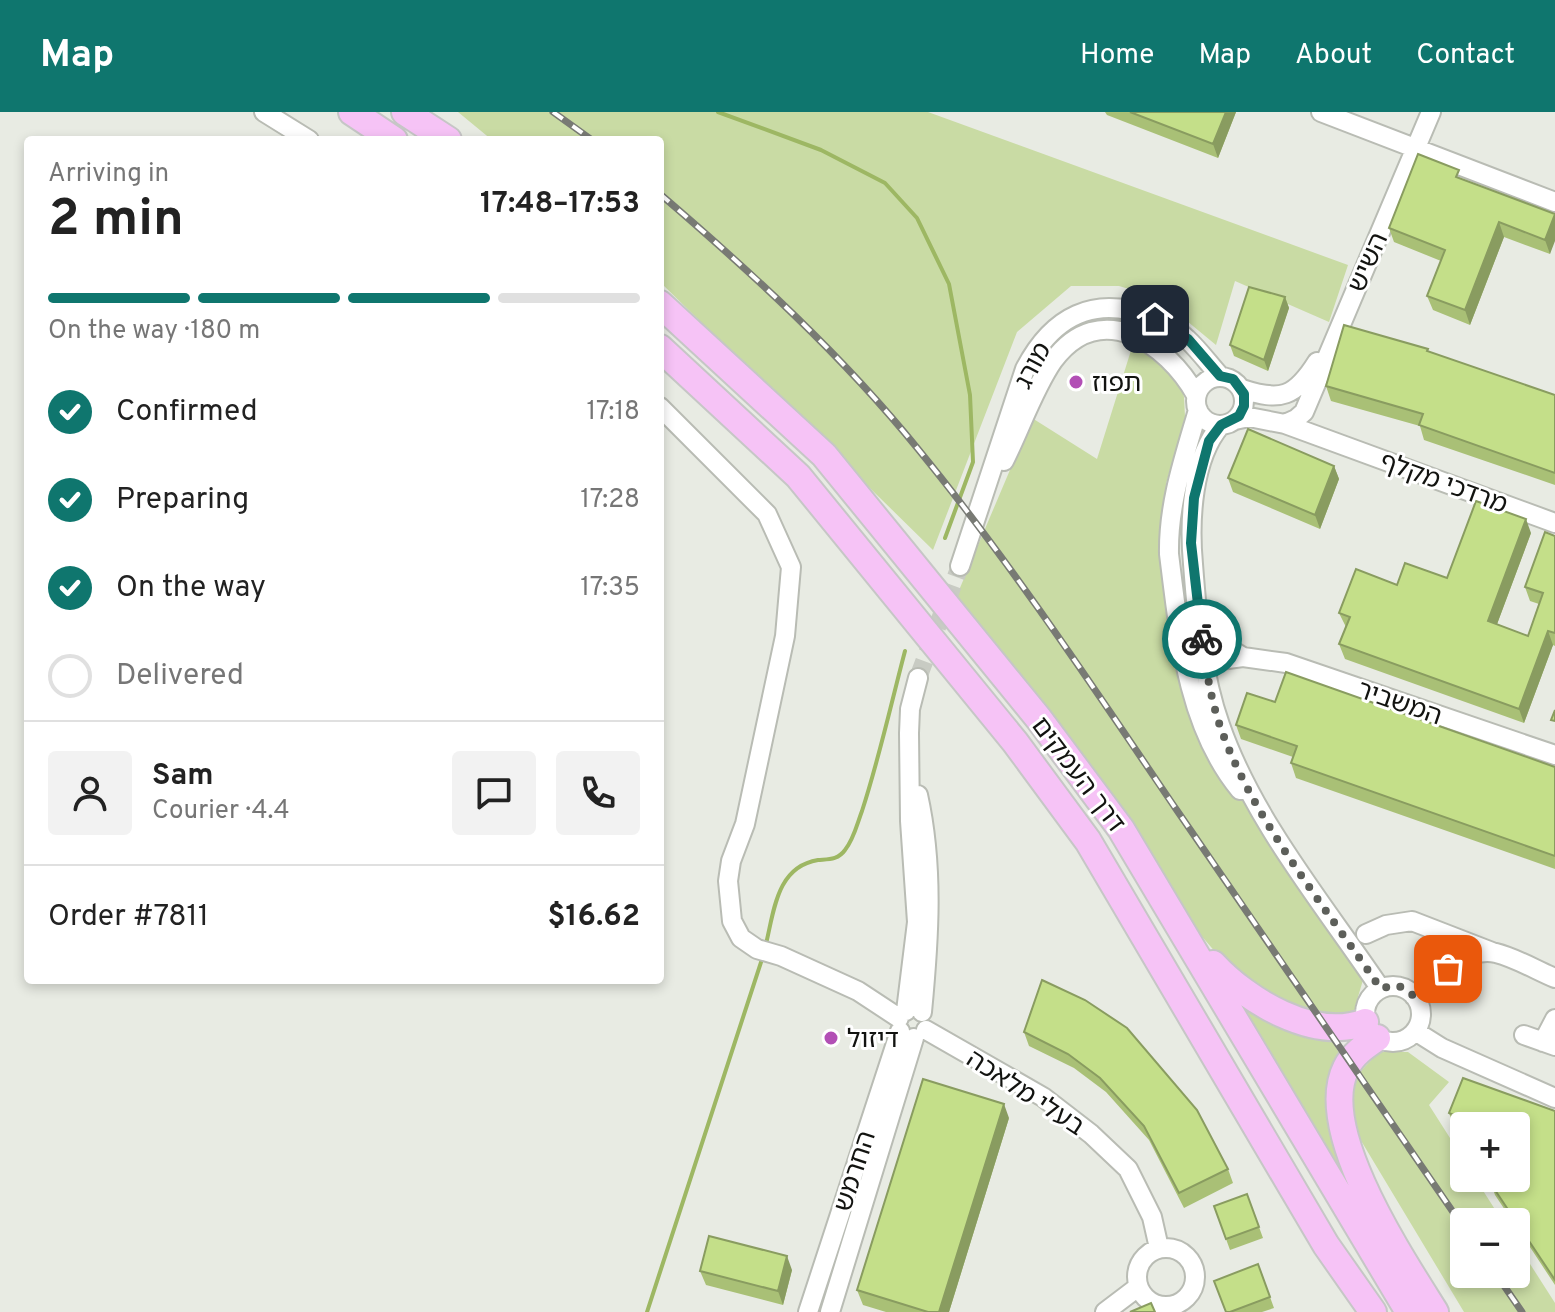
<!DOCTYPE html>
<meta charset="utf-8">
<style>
body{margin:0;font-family:Overpass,"Noto Sans Hebrew",sans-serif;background:#f2f2f2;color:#222;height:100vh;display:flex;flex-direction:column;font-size:30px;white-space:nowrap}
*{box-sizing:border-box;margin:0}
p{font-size:26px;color:#767676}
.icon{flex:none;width:44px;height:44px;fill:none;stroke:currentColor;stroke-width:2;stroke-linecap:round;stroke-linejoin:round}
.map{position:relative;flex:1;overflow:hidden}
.sheet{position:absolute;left:24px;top:24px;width:640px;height:848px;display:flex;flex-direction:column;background:#fff;border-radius:8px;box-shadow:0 4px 12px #0003}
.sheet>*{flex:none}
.buttons{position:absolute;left:1450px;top:1000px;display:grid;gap:16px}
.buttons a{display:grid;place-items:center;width:80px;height:80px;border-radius:8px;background:#fff;box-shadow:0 4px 12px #0003;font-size:40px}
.pin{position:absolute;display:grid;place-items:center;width:68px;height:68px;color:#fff;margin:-34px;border-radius:16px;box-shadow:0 4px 12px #0006}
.courier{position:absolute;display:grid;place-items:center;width:80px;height:80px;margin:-40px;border:6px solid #0f766e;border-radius:50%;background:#fff;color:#222;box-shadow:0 2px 10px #0007}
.head em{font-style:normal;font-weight:700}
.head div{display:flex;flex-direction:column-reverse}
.head{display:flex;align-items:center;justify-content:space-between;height:136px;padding:0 24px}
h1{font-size:52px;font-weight:700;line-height:60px}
.bar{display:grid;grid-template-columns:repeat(4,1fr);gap:12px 8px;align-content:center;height:96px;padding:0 24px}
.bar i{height:10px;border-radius:6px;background:#e0e0e0}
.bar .selected{background:#0f766e}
.bar p{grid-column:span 4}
.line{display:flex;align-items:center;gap:20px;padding:0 24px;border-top:2px solid #e0e0e0}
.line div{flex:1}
.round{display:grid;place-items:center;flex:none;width:84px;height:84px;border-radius:8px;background:#f2f2f2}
ol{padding:0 24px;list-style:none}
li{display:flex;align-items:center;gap:24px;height:88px}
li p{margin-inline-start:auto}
li .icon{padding:8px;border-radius:50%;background:#0f766e;color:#fff;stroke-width:4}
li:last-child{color:#767676}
li i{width:44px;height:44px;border:4px solid #e0e0e0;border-radius:50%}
header{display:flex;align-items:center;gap:48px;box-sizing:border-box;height:112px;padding:0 40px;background:#0f766e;color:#fff}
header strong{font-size:38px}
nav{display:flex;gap:44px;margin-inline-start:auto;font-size:28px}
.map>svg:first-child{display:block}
.green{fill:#c9dba4}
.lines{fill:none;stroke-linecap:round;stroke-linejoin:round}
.stream{stroke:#9db763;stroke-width:4}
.minor-tunnel{stroke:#c8cbc3;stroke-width:18;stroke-dasharray:18 9;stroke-linecap:butt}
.minor-casing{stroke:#b9bcb4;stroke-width:22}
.highway-casing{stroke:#c6c6c6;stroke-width:30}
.minor{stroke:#fff;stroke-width:18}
.highway{stroke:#f6c3f6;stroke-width:26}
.rail-casing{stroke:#787a74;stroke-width:7}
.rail{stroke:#fff;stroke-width:4;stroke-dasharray:12;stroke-linecap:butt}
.wall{fill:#a9c076}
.shaded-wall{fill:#899c60}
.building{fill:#c4df89;stroke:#899c60;stroke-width:2}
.done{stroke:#5d5f5a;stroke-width:8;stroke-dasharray:0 14.4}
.route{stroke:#0f766e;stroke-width:10}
.poi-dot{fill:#b24fb5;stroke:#fff;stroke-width:3}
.labels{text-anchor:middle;stroke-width:6;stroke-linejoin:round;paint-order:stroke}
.street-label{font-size:26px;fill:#121310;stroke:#fff}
.poi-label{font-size:26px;fill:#121310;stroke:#fff;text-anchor:start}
</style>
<header>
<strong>Map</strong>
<nav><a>Home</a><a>Map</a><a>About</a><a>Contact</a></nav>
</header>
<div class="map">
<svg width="1555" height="1200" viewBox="0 0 1555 1200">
<rect width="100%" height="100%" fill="#e8ebe3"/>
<!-- green -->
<path class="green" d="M458,0H928L1348,153L1329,210L1235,169L1216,233L1159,186L1119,174H1071L1017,220L933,438L660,170V28H492Z
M1133,232L1163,252L1181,274L1184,285L1185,305L1166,372L1163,442L1227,673L1245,691L1363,868L1355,895L1357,909L1327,908L1260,879L1223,849L1193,814L954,490L1032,306L1097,347Z
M1236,892L1332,929L1341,944L1374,1126Z
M1379,940H1408L1449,970L1429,993L1464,1048V1066H1475L1503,1110H1464V1162H1516V1130L1555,1191V1200H1464L1354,1017L1350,996L1356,964Z"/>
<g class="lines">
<!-- stream -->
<path class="stream" d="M718,0L821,38L885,71L917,106L949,172L970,283L973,350L945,426
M765,836C774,802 775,755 818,748C828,747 838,748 845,738C854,727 857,712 862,699C879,647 891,592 905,539
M647,1200L763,844"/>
<!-- minor-tunnel -->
<path class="minor-tunnel" d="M918,566L960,454"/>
<defs>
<path id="minor" d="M264,0L309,28
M1321,0L1555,90
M1196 289a24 24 0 1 1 48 0a24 24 0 1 1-48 0Z
M1242,277C1281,290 1295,285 1317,250
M660,295L767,402L791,455L785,524L745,712L731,749L728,769L732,809L741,826L757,837L781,844L858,879L899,906
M1198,298C1184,346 1168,392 1169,442C1179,521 1187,614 1240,678
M1235,308L1249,305L1285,312L1555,411
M1285,312L1296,307L1304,300L1431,0
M1221,313C1192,346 1189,409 1193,452C1197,505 1202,562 1220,613C1253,708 1324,793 1380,876
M1004,349C1020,318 1033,278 1053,249C1100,185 1167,231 1196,283
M960,454L1025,257C1052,205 1094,182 1151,205C1164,210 1177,217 1187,227C1199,238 1209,252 1220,264
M1199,504L1223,533L1243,545
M1195,547L1205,550L1243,545L1286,551L1555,643
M918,683C934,755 929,827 922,900
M1366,822L1386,813L1412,809L1492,840
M1365 902a28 28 0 1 1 56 0a28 28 0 1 1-56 0Z
M1414,884C1435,866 1466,834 1496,841C1516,846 1536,858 1555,866
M906,899L917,810L910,709L909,621L910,597L918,566
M926,918L1043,985L1091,1022L1128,1057L1152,1105L1159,1136
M1415,919L1442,936L1555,986
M1524,923L1555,934
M1543,930L1555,907
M1137 1165a29 29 0 1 1 58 0a29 29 0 1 1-58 0Z
M808,1200L900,919
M830,1200L914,926
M1105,1200L1138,1175"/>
<path id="highway" d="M352,0L394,28
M405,0L448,28
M660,192L824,343L1039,607L1121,717L1409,1200
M660,236L798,364L1015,630L1088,729L1326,1133L1373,1200
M1213,852C1246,888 1314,930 1365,910
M1377,926C1365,934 1353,942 1346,956C1315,1018 1402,1147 1435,1200"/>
</defs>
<!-- minor casing -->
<use href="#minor" class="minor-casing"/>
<!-- highway casing -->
<use href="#highway" class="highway-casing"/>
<!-- minor -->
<use href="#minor" class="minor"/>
<!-- highway -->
<use href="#highway" class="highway"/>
<defs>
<path id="rail" d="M553,0L592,28
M660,82C752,161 842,243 918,337C1011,451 1093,575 1176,697C1272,836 1368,976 1464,1116
M1496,1162L1522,1200"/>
</defs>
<!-- rail casing -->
<use href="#rail" class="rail-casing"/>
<!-- rail -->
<use href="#rail" class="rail"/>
</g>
<!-- wall -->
<path class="wall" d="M1105,0H1236L1218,46L1107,3Z
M1462,67L1555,102L1550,142L1504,125L1470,213L1433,198L1427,184L1441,149L1394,130L1389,116Z
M1285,185L1289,196L1268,259L1234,244L1230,233Z
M1429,240L1555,283V373L1424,328L1420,314L1331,289L1326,274Z
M1334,354L1339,367L1320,417L1233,380L1228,366Z
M1531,421L1497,512L1528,524L1539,492L1530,489L1525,475L1555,424V534L1553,533L1524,611L1345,547L1339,532L1346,515L1339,501L1397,473L1447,466Z
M1275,590L1555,655V757L1296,666L1291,651L1293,645L1241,627L1236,613Z
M1042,868L1228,1057L1233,1071L1184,1096L1149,1028L1106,980L1074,956L1029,934L1024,920Z
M1555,999V1173L1516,1114V1110H1513L1495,1083L1491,1072L1516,1066V1014H1464V1016L1453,1012L1449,1001Z
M1009,1006L949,1200H886L863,1193L857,1178Z
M1247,1082L1263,1126L1230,1138L1214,1094Z
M1258,1152L1274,1196L1262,1200H1226Z
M792,1158L783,1193L706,1173L700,1159Z"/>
<!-- shaded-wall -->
<path class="shaded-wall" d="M1226,0H1236L1218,46L1213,32Z
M1555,102V129L1550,142L1545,128Z
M1499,110L1504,125L1470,213L1465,198Z
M1285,185L1289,196L1268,259L1264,248Z
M1334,354L1339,367L1320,417L1315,403Z
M1526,407L1531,421L1493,523L1488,509Z
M1548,519L1553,533L1524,611L1519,597Z
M1004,992L1009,1006L949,1200H939Z
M787,1144L792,1158L783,1193L778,1179Z"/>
<!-- building -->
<path class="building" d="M1130,0H1226L1213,32Z
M1418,42L1459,58L1456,65L1555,102L1545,128L1499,110L1465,198L1427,184L1445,138L1389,116Z
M1249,175L1285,185L1264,248L1230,233Z
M1344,213L1428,237L1427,239L1555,283V361L1419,313L1423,302L1326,274Z
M1248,317L1334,354L1315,403L1228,366Z
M1476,389L1526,407L1488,509L1528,524L1543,481L1525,475L1545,420L1555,424V521L1548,519L1519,597L1339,532L1350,505L1339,501L1356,457L1397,473L1405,451L1447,466Z
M1286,560L1555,655V744L1291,651L1297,634L1236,613L1247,581L1275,590Z
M1555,598V609L1551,608Z
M1042,868L1085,888L1127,916L1197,998L1228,1057L1179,1081L1144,1014L1100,966L1068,942L1024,920Z
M1463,966L1555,999V1168L1491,1072L1495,1066H1516V1014H1479L1449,1001Z
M923,967L1004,992L939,1200H928L857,1178Z
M1247,1082L1259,1115L1226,1127L1214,1094Z
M709,1124L787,1144L778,1179L700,1159Z
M1258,1152L1270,1185L1230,1200H1226L1214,1169Z
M1151,1191L1155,1200H1130Z"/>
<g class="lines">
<!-- done -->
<path class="done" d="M1202,527C1206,556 1210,583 1219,611C1250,704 1325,794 1380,876L1399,874L1414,884L1448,857"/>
<!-- route -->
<path class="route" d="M1155,207L1188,227L1220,264L1233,267L1244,282V294L1239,304L1221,313L1209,329L1194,386L1191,431L1202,527"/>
</g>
<!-- markers -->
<g class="poi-dot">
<circle cx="1076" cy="270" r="8"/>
<circle cx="831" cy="926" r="8"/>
</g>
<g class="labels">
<!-- street labels -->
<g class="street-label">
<text transform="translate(1367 150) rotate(-66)" y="9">השיש</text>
<text transform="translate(1032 253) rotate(-62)" y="9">מורג</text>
<text transform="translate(1444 370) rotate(20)" y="9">מרדכי מקלף</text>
<text transform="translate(1400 590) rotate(19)" y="9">המשביר</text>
<text transform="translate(1079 662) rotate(53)" y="9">דרך העמקים</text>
<text transform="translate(1026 980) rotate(33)" y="9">בעלי מלאכה</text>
<text transform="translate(854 1059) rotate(-72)" y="9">החרמש</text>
</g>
<!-- poi labels -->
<g class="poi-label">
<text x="1092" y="279">תפוז</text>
<text x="847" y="935">דיזול</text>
</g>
</g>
</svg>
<div class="buttons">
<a>+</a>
<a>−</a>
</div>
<div class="pin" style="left:1448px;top:857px;background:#ea580c"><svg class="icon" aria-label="bag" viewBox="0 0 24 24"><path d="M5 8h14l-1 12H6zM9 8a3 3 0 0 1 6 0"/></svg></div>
<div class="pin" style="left:1155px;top:207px;background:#1f2937"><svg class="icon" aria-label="home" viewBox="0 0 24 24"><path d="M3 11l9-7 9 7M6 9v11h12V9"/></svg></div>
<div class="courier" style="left:1202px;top:527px"><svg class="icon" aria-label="bike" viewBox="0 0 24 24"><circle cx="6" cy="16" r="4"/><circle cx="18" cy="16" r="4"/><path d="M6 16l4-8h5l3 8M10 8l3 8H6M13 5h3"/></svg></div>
<section class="sheet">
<div class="head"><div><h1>2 min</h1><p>Arriving in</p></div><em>17:48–17:53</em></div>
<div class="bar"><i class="selected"></i><i class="selected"></i><i class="selected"></i><i></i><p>On the way · 180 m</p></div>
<ol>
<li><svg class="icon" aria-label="check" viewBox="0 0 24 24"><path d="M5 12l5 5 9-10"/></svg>Confirmed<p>17:18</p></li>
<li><svg class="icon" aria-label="check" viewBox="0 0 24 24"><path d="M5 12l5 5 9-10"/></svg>Preparing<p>17:28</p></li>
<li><svg class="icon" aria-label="check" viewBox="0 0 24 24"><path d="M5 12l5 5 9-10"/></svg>On the way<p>17:35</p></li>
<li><i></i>Delivered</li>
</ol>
<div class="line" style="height:144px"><a class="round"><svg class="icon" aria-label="person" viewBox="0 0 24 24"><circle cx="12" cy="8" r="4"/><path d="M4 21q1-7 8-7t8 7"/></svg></a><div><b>Sam</b><p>Courier · 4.4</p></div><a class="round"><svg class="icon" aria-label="chat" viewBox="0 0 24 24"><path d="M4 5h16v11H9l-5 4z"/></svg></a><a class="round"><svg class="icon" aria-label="phone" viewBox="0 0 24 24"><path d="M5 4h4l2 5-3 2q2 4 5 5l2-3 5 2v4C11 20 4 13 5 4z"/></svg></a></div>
<div class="line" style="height:104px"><div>Order #7811</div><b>$16.62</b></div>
</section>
</div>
